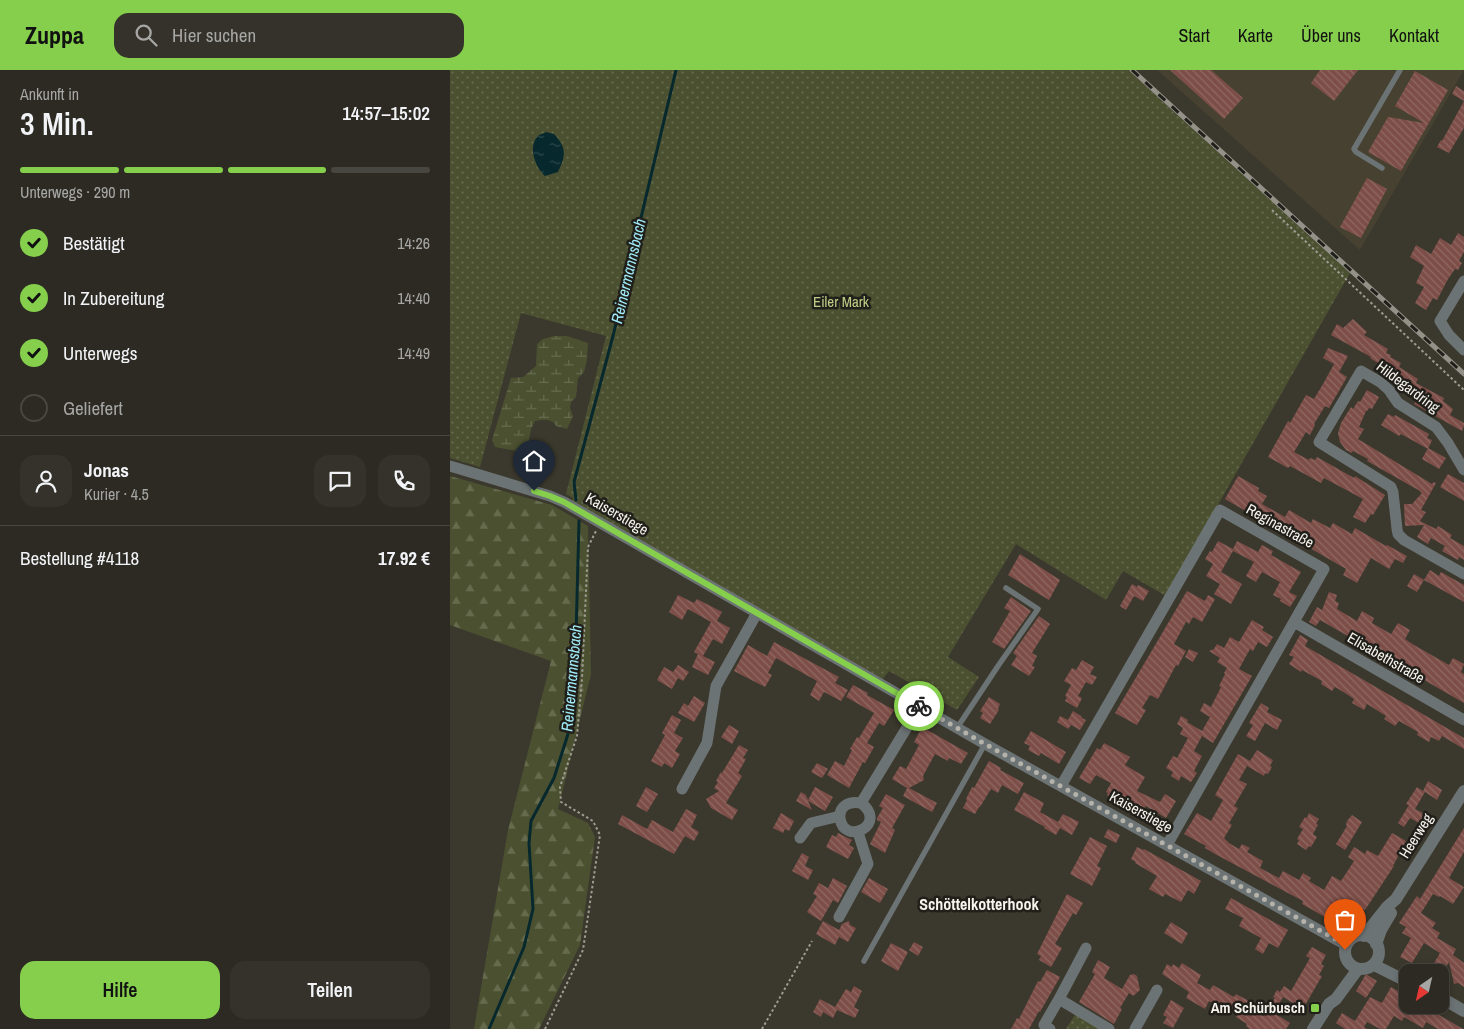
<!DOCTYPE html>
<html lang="de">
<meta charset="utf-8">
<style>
body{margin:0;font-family:"Archivo Narrow",sans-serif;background:#34322a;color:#f1f3f6;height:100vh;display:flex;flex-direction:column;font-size:19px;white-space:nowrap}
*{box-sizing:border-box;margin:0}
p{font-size:16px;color:#a6a7a5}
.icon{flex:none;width:28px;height:28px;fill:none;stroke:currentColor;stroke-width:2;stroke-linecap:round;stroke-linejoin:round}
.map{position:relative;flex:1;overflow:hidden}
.side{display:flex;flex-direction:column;background:#2c2a22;width:450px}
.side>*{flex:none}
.needle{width:32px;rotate:214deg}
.tools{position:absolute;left:949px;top:894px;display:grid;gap:10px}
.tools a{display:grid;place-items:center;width:50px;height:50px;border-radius:10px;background:#2c2a22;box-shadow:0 2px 8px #0003,0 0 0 1px #484640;font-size:25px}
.pin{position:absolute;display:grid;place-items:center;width:42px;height:42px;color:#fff;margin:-51px -21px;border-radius:50% 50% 50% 0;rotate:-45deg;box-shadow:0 0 5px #0007}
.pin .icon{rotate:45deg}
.courier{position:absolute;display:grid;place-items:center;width:50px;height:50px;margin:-25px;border:4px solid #85cf4c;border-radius:50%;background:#fff;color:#222;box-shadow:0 1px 6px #0007}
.headline em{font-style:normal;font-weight:600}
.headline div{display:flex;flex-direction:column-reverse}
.headline{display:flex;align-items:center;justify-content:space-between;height:85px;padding:0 20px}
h1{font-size:32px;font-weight:600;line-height:38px}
.bar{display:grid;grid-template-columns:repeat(4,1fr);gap:8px 5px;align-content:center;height:60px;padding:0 20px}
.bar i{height:6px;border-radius:4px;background:#484640}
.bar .active{background:#85cf4c}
.bar p{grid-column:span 4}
.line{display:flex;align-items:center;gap:12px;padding:0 20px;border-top:1px solid #484640}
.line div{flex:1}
.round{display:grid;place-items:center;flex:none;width:52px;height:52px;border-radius:15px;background:#34322a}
ol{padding:0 20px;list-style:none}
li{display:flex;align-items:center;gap:15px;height:55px}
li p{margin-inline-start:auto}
li .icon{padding:5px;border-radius:50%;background:#85cf4c;color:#111;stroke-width:4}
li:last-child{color:#a6a7a5}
li i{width:28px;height:28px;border:2px solid #484640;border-radius:50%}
.primary-button{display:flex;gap:10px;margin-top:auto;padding:10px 20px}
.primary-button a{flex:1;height:58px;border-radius:15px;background:#85cf4c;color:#111;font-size:20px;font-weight:600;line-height:58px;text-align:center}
.primary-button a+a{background:#34322a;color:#f1f3f6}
header{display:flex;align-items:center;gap:30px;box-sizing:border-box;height:70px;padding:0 25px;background:#85cf4c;color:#111}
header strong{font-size:24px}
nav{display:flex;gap:28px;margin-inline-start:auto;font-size:18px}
.search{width:350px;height:45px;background:#34322a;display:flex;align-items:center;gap:12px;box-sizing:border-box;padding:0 18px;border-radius:15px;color:#a6a7a5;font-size:19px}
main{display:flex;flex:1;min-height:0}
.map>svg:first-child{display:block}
.built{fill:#464130}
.green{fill:url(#green-dots)}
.forest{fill:url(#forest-firs)}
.wetland{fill:url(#wetland-marsh)}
.water{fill:url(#water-ripples)}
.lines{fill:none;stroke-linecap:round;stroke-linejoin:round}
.stream{stroke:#07292e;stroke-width:3}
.building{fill:url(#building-back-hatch)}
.path{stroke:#9f9c94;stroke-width:2;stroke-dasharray:2.5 2.5;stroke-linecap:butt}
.service{stroke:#6c7374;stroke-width:5.5}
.minor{stroke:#6c7374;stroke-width:11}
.tertiary{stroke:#6c7374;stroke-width:12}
.rail-casing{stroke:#949188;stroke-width:5}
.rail{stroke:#201f1a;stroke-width:3;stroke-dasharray:9;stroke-linecap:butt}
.done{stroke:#b5b2aa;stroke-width:5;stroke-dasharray:0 9}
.route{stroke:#85cf4c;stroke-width:6}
.poi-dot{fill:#85cf4c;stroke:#201f1a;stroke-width:2}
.labels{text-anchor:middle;stroke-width:5;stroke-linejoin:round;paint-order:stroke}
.park-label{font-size:15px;fill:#bfce87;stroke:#201f1a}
.street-label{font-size:15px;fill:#f6f4ed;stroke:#201f1a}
.poi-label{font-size:15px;font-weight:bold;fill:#f6f4ed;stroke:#201f1a;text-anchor:end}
.water-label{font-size:16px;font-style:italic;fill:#a1ecf9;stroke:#201f1a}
.neighbourhood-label{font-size:16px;font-weight:bold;fill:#f6f4ed;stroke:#201f1a}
</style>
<header>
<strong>Zuppa</strong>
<div class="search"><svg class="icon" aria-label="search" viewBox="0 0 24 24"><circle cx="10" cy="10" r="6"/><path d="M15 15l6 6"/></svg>Hier suchen</div>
<nav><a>Start</a><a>Karte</a><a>Über uns</a><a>Kontakt</a></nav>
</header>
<main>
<section class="side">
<div class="headline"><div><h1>3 Min.</h1><p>Ankunft in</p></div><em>14:57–15:02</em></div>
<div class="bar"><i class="active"></i><i class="active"></i><i class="active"></i><i></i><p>Unterwegs · 290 m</p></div>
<ol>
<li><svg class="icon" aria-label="check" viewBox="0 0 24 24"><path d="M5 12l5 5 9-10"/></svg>Bestätigt<p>14:26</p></li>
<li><svg class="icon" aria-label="check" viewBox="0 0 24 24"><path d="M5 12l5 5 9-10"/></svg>In Zubereitung<p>14:40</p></li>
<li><svg class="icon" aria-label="check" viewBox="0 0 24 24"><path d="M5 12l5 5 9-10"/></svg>Unterwegs<p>14:49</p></li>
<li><i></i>Geliefert</li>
</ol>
<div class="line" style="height:90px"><a class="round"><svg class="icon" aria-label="person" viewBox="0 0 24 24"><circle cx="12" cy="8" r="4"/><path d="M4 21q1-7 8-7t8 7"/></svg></a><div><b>Jonas</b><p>Kurier · 4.5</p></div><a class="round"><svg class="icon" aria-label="chat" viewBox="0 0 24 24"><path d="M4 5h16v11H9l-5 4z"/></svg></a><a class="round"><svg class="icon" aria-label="phone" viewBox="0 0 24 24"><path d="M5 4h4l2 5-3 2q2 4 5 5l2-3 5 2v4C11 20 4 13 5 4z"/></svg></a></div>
<div class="line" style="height:65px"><div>Bestellung #4118</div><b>17.92 €</b></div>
<div class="primary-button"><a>Hilfe</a><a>Teilen</a></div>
</section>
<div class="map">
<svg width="1014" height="959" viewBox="0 0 1014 959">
<defs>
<pattern id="green-dots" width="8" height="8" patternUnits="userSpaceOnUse" patternTransform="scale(1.25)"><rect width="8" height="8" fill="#4b5130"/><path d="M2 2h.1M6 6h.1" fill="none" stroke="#666b4e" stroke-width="1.8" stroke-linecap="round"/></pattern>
<pattern id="forest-firs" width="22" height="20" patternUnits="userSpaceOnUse" patternTransform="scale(1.25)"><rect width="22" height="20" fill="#4b5130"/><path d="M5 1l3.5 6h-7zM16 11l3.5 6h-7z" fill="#666b4e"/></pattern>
<pattern id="wetland-marsh" width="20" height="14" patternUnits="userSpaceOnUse" patternTransform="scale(1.25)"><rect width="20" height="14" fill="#4b5130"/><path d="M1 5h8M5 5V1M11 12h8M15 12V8" fill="none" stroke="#666b4e"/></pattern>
<pattern id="water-ripples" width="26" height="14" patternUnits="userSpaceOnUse" patternTransform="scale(1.25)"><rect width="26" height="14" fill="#07292e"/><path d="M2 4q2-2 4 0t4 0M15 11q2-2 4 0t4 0" fill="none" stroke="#2c494d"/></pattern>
<pattern id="building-back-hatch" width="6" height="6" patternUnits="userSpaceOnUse" patternTransform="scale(1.25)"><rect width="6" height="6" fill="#7d4e48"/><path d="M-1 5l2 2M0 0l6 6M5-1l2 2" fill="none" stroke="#906863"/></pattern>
</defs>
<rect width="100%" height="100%" fill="#3b382d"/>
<!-- built -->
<path class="built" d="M707,0H1014L910,180Z"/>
<!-- green -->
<path class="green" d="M0,0H678L900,203L716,526L673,501L656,530L566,474L498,587L529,607L507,640L439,601L432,610L122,431L123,428L116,424L156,266L71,243L30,397L0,388Z
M626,943L652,959H616Z"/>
<!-- forest -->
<path class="forest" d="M0,406L102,435L138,456L141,604L108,739L138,753L145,767L130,875L89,959H24L58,760L101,591L0,555Z"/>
<!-- wetland -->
<path class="wetland" d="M104,266H117L138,273L137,290L134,302L128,308L126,327L121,332L120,338L123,346L117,359L106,356C102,348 93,350 85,351L81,359L77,380L69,379L67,381L45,377L42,370L61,308L73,307L86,296L87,274L93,269Z"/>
<!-- water -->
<path class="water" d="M96,62L104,64C117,78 116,86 108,102L95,106C86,98 77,77 88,66C90,64 93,64 96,62Z"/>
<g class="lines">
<!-- stream -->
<path class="stream" d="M126,430L124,412L163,266L226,0
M39,959L74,877L83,839L79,773L81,751L104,708L118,664L125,605L129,451"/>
</g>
<!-- building -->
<path class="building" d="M720,0H761L793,28L774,49Z
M870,0H908L884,31L861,13Z
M965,1L998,20L951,101L918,82L938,47L974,53L945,36Z
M1006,16L1014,21V58L999,83L987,77L991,70L992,71L1014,31L1002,24Z
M917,108L937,119L911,168L890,157Z
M1008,163L1014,167V182L1009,191L1012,193L1008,200L1005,199L998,209L987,230L983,228L976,240L965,233L974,217L966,213L974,196L960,187L966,175L981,184L990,168L1001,175Z
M903,249L917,262L914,265L938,279L936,283L941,285L940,287L951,293L949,297L968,309L966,313L994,328L993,331L1003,339L1000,345L1014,353V356L1012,361L964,334L968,328L949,318L951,314L931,302L934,297L920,288L921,287L881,265L887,254L893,258Z
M878,278L898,286L889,302L897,307L879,338L875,336L864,354L865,355L860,365L856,362L844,382L859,390L860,388L865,390L867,387L904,408L905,406L935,425L923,445L921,444L915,453L903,447L913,429L874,408L871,413L840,396L838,398L818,387L838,351L840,353L856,325L864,329L873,314L884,294L873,288Z
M917,320L929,327L922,339L919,338L917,341H916L909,357L914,359L908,369L982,414L984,412L986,413L971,440L976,442L970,451L986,459L988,456L1002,465L1000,468L1014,476V490L1009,487L1008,490L992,481L995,476L981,468L978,474L967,467L974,455L955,456L954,434H962L972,423L970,422V421L917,391L918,389L903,381L902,383L896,380L890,372L888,363L891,353L901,337L903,339L908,331L910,332Z
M938,344L944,347L945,345L979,364L977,368L982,370L978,379L951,364L949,366L931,355Z
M978,378L996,388L989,399L972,389Z
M998,404L1014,413V431L990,417Z
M788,406L809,418L808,421L817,426L812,434L835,447L839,440L861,453L863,449L880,458L883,453L902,464L905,458L936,476L937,475L957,486L953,493L945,489L939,499L921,488L907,513L893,505L896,499L775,429Z
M768,471L783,479L787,471L808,482L812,475L823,481L821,485L851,502L839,522L847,526L840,537L830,531L831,529L823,525L830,512L812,502L806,512L796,506L804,492L783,481L771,502L792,514L781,534L764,524L770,514L756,506L763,494L755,489L760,481L762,482Z
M570,484L610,510L599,530L558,505Z
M980,500L989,506L991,502L1014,515V532L974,510Z
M964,504L974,510L967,522L957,516Z
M682,514L687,517L688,515L699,521L693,531L684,526L676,540L670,536Z
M737,521L755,531L758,525L765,529L752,552L743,547L739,554L736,552L724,574L736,581L728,596L726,595L708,629L700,625L692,638L696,640L687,655L665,643Z
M879,522L887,525L885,531L889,533L887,539L907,551L912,541L924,548L922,553L941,564L948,553L960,560L955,569L964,575L999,595L1003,588L1014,594L1011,602L1014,604V633L870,550L866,556L859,552L867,537L872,540Z
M228,525L244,533L247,529L272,542L267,551L280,558L272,574L263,569L253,586L265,592L258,605L242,597L248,584L244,582L261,552L238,539L232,550L219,542Z
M561,527L581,541L554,579L542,572L560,541L554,538Z
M589,546L600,554L582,583L587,586L582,596L585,597L579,606L561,595L567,586L563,583Z
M802,550L814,557L812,560L823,567L817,577L808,572L803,581L800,579L789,599L802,606L763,673L752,666L744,681L752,686L744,701L747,703L741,712L731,706L729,711L721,706L723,702L716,698L723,686L727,688L738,668L730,664L733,658L727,654L731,646L738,650L737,652L752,661L760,647L750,641L754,633L761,637L771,617L769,616L775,604L774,603L777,598L767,592L770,588L759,581L764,579L767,574L774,578L780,567L789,572Z
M850,565L858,570L855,576L1014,668V679L992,666L989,671L981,667L979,672L967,665L968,662L949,651L945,656L934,649L936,646L917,634L914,640L902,633L904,629L895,623L885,617L882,621L871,614L872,611L852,600L851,602L839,594L844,587L839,585Z
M324,572L389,607L385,613L398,620L391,631L374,622L369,631L360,625L367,611L326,588L318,603L322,605L315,617L284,601L298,575L317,586Z
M739,579L748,583L743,592L735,587Z
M632,590L644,597L640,604L647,607L642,615L636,612L628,626L632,628L627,638L615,631L617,627L615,626L621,615L614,611L622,598L626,600Z
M228,595L239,602L233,611L228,608L222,619L207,610L214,597L223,602Z
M403,615L418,623L417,625L444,640L434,656L429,653L417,673L424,677L415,693L413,692L399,718L377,705L385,691L394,696L402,680L400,679L407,667L409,668L424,643L396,627Z
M244,626L255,633L244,652L228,643L234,633L238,636Z
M539,627L550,634L548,639L549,640L540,654L530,648L533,643L530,641Z
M811,633L819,638L817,642L832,650L827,660L815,653L805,671L796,666L803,655L799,653Z
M623,641L631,646L632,648L636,650L630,660L621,655L618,659L607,652L610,646L618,650Z
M222,645L231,650L224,663L233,668L225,681L230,684L222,698L214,693L212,697L201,691L215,665L212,663Z
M279,655L289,661L282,674L271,667Z
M472,657L518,683L511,694L499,688L498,691L485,684L473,706L474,710L459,718L487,733L482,742L453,726L457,718L442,709L450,696L456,699L469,675L464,672Z
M581,661L616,682L609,694L591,683L589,686L578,680L580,676L574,673Z
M654,673L680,687L675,695L695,707L687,721L710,732L715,724L726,731L716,748L696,736L693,740L670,727L668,731L657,725L658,723L656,722L661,713L646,705L640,714L629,708L647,678L650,680Z
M289,675L298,680L293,688L296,689L288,703L292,706L276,733L288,740L282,750L261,738L256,729L269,721L264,718L268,712L266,711L271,702L272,703Z
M807,680L823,690L820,696L822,697L818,704L815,703L814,706L797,696L789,710L797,714L784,736L788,738L779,753L782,755L774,768L779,773L789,779L792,774L800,778L797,782L813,791L810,798L829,808L833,801L849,810L853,803L861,808L859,811L874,820L882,806L891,811L904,791L898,787L904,777L915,784L917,780L928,786L942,763L956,771L943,796H944L915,840L913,839L908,847L897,841L889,855L852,834L853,831L765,784L755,778L756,776L734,764L747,743L761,751L773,730L765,725L788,684L800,691Z
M539,691L551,698L550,700L574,713L568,724L552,715L548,723L541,719L530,737H529L525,744L513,738L517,730L516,729L522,717L524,718Z
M367,693L378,699L372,708L361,702Z
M978,711L992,720L987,730L975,722L965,739L975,744L969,753L960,748L954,757L948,753L959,735L956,734L967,717L973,721Z
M196,717L208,724L197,742L186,736Z
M365,717L383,727L375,741L358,731L362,740L346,731L351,722L356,725L358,730Z
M574,722L594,733L590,742L608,752L613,744L629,752L622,765L610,758L606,765L594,758L595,757L564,740Z
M436,724L455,735L442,758L445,760L435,783L420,774L431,752L427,750V748L433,738L429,736Z
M236,739L247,745L241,757L249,762L244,771L235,766L224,784L168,754L172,745L197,759L202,750L223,762Z
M331,743L344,751L339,761L335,759L333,763L323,758Z
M859,743L869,749L866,754L868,755L863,764L867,767L861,777L859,776L856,780L847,774L849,770L847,769L853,759L849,757L855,747L857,748Z
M902,745L912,752L895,780L886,774L897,756L896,755L897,751Z
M1014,758V782L999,808L1014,817L1003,834L990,826L989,827L983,824L971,843L986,853L982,858L990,863L987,868L1006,879L1003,885L1014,893V917L1008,913L1004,914L999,892L993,902H979L990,883L974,873L962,893L950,887L961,868L952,863L956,857L949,853L967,826L970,829Z
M658,759L670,765L666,773L654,767Z
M388,763L402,770L399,775L404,778L398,789L376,777L382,765L386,767Z
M640,767L657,776L647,796L651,798L642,816L620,804Z
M687,777L693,780L694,779L751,811L744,824L738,820L731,832L715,824L713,827L699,819L707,806L685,793L686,792L681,789Z
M352,783L359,787L355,796L363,800L358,810L342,801Z
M383,808L397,816L388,833L383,830L371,851L357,842L367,826L363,824L369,813L378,818Z
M419,808L438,819L430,833L411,822Z
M617,824L633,833L626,845L623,843L605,874L612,878L601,897L589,890L591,886L587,884Z
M781,828L838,860L828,878L819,873L813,884L805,879L811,868L789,856L793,848L775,839Z
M373,851L389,860L392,854L399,851L400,855L406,858L398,872L389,867L385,875L366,864Z
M721,852L738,863L732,874L714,863Z
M464,872L473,877L468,886L459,880Z
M441,873L458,882L448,901L431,891Z
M862,877L876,885L871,894L874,896L869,905L872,906L854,937L849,934L848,936L833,927L824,943L840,953L836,959H800L796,956L797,954L786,947L788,943L770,932L768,936L759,931L755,939L736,928L739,922L712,904L717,894L722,897L723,894L729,898L732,893L751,905L747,913L760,920L763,915L784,927L786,924L799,931L796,936L813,946L825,928L823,927L827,920L830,922L834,916L841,921L860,888L856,886Z
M648,890L660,897L654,908L672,919L680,905L684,904L687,906L690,920L683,926L679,923L670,938L672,939L664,954L629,932L645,904L642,902Z
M597,900L610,907L590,942L589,941L579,959H561L567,948L569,949L588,911L590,912Z
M916,904L927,911L916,928L906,921Z
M404,916L412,921L404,937L409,940L405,948L387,940L383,948L373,942L371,947L363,942L370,929L385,937L396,919L401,922Z
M941,917L958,927V935H972L1013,959H988L976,952L973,958L954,947L952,951L944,946L936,959H930L917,952L914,957L917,959H895L886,953L892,943L905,951L920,927L932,933Z
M721,930L734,938L723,958L713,953L717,947L713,945Z"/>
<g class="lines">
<!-- path -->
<path class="path" d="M822,140L1014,320
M95,959L133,880L150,765L143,751L111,732L110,717L127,666L132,609L138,477L146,461
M312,959L362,871"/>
<!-- service -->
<path class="service" d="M932,98L906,82L904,79L950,0
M507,658L548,596L588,539L556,518
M414,891L535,674"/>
<!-- minor -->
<path class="minor" d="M1014,211L990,251L999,265L1014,280
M0,396L100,426L114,432L535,674L896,875
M1014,400L998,373L986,357L948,333L939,320L930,312L911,301L869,372L941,417L943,422L947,459L948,464L954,470L1014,504
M844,552L1014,650
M611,716L770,440L874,499L717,775
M232,719L257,673L266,616L307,543
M411,733C439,754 394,777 390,748C389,735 400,731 411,733L470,636
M350,768L361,753L390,746
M389,847L418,794L408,762
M609,929L636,878
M600,959L594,955L609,929L659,959
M685,959L707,920"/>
<!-- tertiary -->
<path class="tertiary" d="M895 882a17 17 0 1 1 34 0a17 17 0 1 1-34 0Z
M914,866L937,837L946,829L1014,721
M926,874L931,860L941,843
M924,895L958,912
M990,927L1014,941
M863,959L879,934L886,929L908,899"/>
<defs>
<path id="rail" d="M682,0L1014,304"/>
</defs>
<!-- rail casing -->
<use href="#rail" class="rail-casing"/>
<!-- rail -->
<use href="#rail" class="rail"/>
</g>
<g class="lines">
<!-- done -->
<path class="done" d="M469,636L535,674L896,875L895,880"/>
<!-- route -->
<path class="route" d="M84,421L100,426L114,432L469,636"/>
</g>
<!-- markers -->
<rect class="poi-dot" x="860" y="933" width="10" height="10" rx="2.5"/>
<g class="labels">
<!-- park labels -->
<g class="park-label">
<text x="391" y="237">Eiler Mark</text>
</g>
<!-- street labels -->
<g class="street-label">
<text transform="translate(958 317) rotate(37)" y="5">Hildegardring</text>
<text transform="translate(167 444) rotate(30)" y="5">Kaiserstiege</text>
<text transform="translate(830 456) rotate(29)" y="5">Reginastraße</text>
<text transform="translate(936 588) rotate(30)" y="5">Elisabethstraße</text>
<text transform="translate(691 742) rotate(29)" y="5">Kaiserstiege</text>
<text transform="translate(966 766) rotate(-58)" y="5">Heerweg</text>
</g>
<!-- poi labels -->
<g class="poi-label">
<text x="855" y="943">Am Schürbusch</text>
</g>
<!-- water labels -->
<g class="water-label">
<text transform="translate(178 201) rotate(-77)" y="6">Reinermannsbach</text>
<text transform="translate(121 608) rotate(-85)" y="6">Reinermannsbach</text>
</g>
<!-- neighbourhood labels -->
<g class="neighbourhood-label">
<text x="529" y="840">Schöttelkotterhook</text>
</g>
</g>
</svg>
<div class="tools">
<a><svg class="needle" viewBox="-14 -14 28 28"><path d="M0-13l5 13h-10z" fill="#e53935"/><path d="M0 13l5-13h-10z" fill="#a6a7a5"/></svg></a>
</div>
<div class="pin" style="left:895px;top:880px;background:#ea580c"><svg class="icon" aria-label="bag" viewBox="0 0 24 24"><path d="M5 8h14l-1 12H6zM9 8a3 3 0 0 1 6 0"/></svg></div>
<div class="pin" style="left:84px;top:421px;background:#1f2937"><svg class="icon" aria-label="home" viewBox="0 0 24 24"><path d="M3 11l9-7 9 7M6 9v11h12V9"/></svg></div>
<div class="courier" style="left:469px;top:636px"><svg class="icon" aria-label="bike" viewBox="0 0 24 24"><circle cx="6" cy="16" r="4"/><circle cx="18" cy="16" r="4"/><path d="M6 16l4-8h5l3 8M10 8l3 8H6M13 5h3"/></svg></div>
</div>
</main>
